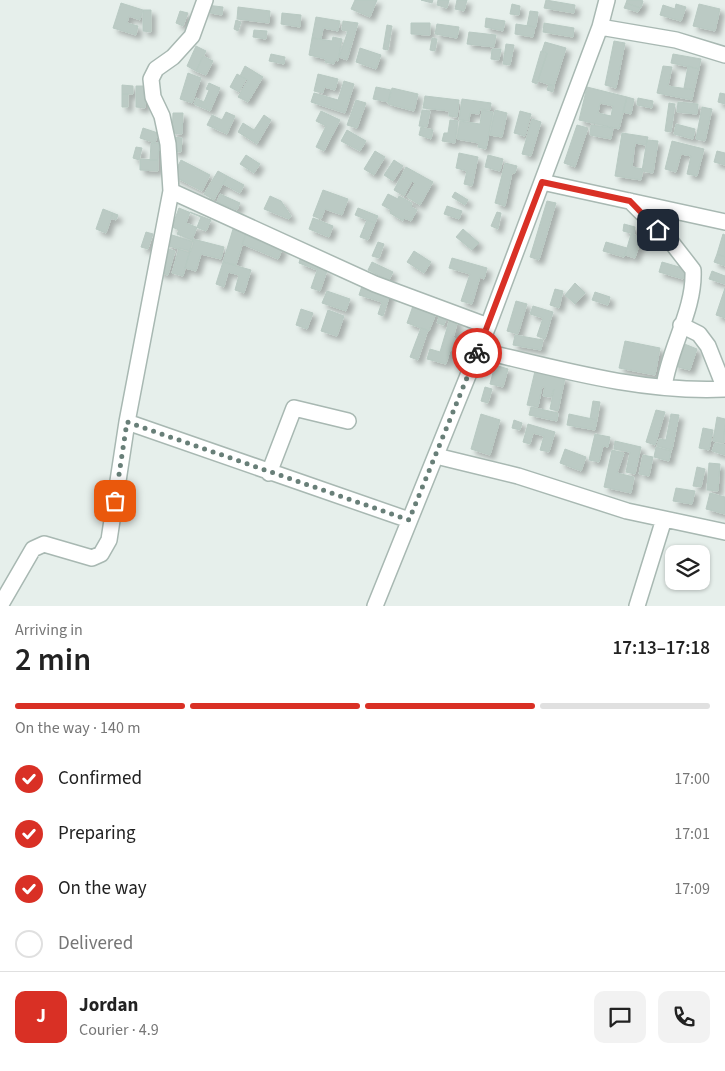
<!DOCTYPE html>
<meta charset="utf-8">
<style>
body{margin:0;font-family:"Source Sans 3",sans-serif;background:#f2f2f2;color:#222;height:100vh;display:flex;flex-direction:column;font-size:19px;white-space:nowrap}
*{box-sizing:border-box;margin:0}
p{font-size:16px;color:#767676}
.icon{flex:none;width:28px;height:28px;fill:none;stroke:currentColor;stroke-width:2;stroke-linecap:round;stroke-linejoin:round}
.map{position:relative;height:606px;overflow:hidden}
.side{display:flex;flex-direction:column;background:#fff;flex:1}
.side>*{flex:none}
.buttons{position:absolute;left:665px;top:545px;display:grid;gap:10px}
.buttons a{display:grid;place-items:center;width:45px;height:45px;border-radius:10px;background:#fff;box-shadow:0 1px 4px #0004;font-size:25px}
.pin{position:absolute;display:grid;place-items:center;width:42px;height:42px;color:#fff;margin:-21px;border-radius:10px;box-shadow:0 2px 8px #0006}
.courier{position:absolute;display:grid;place-items:center;width:50px;height:50px;margin:-25px;border:4px solid #d93025;border-radius:50%;background:#fff;color:#222;box-shadow:0 1px 6px #0007}
.head em{font-style:normal;font-weight:600}
.head div{display:flex;flex-direction:column-reverse}
.head{display:flex;align-items:center;justify-content:space-between;height:85px;padding:0 15px}
h1{font-size:32px;font-weight:600;line-height:38px}
.bar{display:grid;grid-template-columns:repeat(4,1fr);gap:8px 5px;align-content:center;height:60px;padding:0 15px}
.bar i{height:6px;border-radius:4px;background:#e0e0e0}
.bar .active{background:#d93025}
.bar p{grid-column:span 4}
.line{display:flex;align-items:center;gap:12px;padding:0 15px;border-top:1px solid #e0e0e0}
.line div{flex:1}
.round{display:grid;place-items:center;flex:none;width:52px;height:52px;border-radius:10px;background:#f2f2f2}
ol{padding:0 15px;list-style:none}
li{display:flex;align-items:center;gap:15px;height:55px}
li p{margin-inline-start:auto}
li .icon{padding:5px;border-radius:50%;background:#d93025;color:#fff;stroke-width:4}
li:last-child{color:#767676}
li i{width:28px;height:28px;border:2px solid #e0e0e0;border-radius:50%}
.map>svg:first-child{display:block}
.building{fill:#bbcac4;stroke:#b8c9c2;fill-rule:evenodd;filter:url(#shadow)}
.lines{fill:none;stroke-linecap:round;stroke-linejoin:round}
.minor-casing{stroke:#a8b8b2;stroke-width:18}
.minor{stroke:#fff;stroke-width:15}
.done{stroke:#687f78;stroke-width:5;stroke-dasharray:0 9}
.route{stroke:#d93025;stroke-width:6}
</style>
<div class="map">
<svg width="725" height="606" viewBox="0 0 725 606">
<defs>
<filter id="shadow"><feDropShadow dx="4.5" dy="4.5" stdDeviation="2.5" flood-color="#0004"/></filter>
</defs>
<rect width="100%" height="100%" fill="#e6efeb"/>
<!-- building -->
<path class="building" d="M355,0H377L370,17L351,9Z
M421,0H433L432,3Z
M438,0H449L447,8L437,5Z
M457,0H467L464,11L455,9Z
M546,0L575,5L574,13L544,8Z
M627,0H641L643,1L641,8L626,3Z
M121,3L143,10L140,20L129,16L127,23L138,26L136,35L113,28Z
M626,3L640,8L638,12L624,8Z
M512,4L520,6L519,15L510,14Z
M676,4L686,7L681,21L660,15L663,5L675,9Z
M699,4L720,9L715,31L693,26Z
M206,5L223,7L222,15L205,12Z
M238,7L270,11L269,23L237,19Z
M143,10H151V32L143,31Z
M180,11L188,13L183,26L176,23Z
M530,11L538,12L536,27L527,26Z
M282,13L301,15L300,27L281,24Z
M316,17L340,21L338,31L323,28L321,39L312,38Z
M486,18L505,21L503,31L485,27Z
M236,20L241,22L238,31L234,29Z
M343,21L358,23L347,60L339,57L348,31L342,30Z
M411,23H430V35L411,34Z
M544,23L574,28L573,37L543,32Z
M437,24L459,27L457,38L435,34Z
M516,24L535,27L533,37L515,34Z
M387,25L392,26L388,50L383,49Z
M254,30L267,31L266,39L253,37Z
M469,32L496,35L494,47L467,44Z
M333,37L342,39L338,61L335,60L334,64L325,62L326,59L309,55L312,38L332,41Z
M432,38L437,39L435,51L430,50Z
M614,41L625,43L616,88L605,85Z
M545,42L566,48L554,86L538,81L547,53L542,51Z
M506,44L514,45L510,65L503,64Z
M196,46L206,51L196,71L187,66Z
M360,48L381,55L376,69L356,62Z
M492,49H501L499,60L491,59Z
M541,51L547,53L537,84L532,82Z
M271,54L285,57L284,64L269,61Z
M673,54L701,59L699,69L671,63Z
M203,56L213,61L206,75L196,71Z
M245,66L263,77L248,102L238,97L248,80L240,76Z
M663,66L672,67L668,86L694,90L692,100L657,93Z
M688,66L699,69L694,90L684,88Z
M188,73L201,78L192,103L180,99Z
M237,74L246,79L239,92L230,87Z
M318,74L338,79L335,90L324,87L323,93L314,91Z
M344,81L354,84L345,113L311,102L314,93L338,100Z
M209,83L220,88L210,111L194,104L196,98L204,102L209,90L206,89Z
M549,84L554,86L553,92L547,90Z
M122,85L133,86V94H122Z
M136,86H146L145,108L136,107Z
M376,87L391,90L388,102L373,99Z
M587,87L627,97L619,129L579,120ZM600,103L613,106L611,116L598,113Z
M392,88L418,94L414,111L388,104Z
M720,93L725,94V104L718,102Z
M122,94H128V107H122Z
M425,96L459,100L457,117L449,116V111L423,108Z
M627,97L634,99L631,114L623,112Z
M638,98L653,101L652,108L637,105Z
M462,99L491,103L490,110L480,109L479,114L470,113L469,121L459,120Z
M356,100L366,103L357,128L347,125Z
M678,102L698,104L697,114L677,112Z
M669,103L675,104L671,132L665,131Z
M702,107L712,109L705,141L696,139Z
M422,110L430,111L427,127L419,126Z
M482,110L493,112L486,149L478,147L479,143L457,139L460,121L480,124Z
M495,110L507,113L502,137L490,135Z
M321,111L340,120L324,151L316,147L326,126L316,121Z
M520,111L531,114L525,136L514,133Z
M226,112L235,116L227,134L207,125L212,115L222,120Z
M173,113H183L182,134L172,133Z
M264,115L271,120L257,144L238,132L243,123L254,130Z
M532,119L541,122L531,156L522,154Z
M450,120L458,121L455,143L442,141L444,133H448Z
M676,124L695,129L693,139L674,134Z
M577,125L588,128L575,167L564,163Z
M591,125L613,128L611,139L590,135Z
M421,127L433,130L431,139L419,135Z
M143,128L158,133L155,143L140,138Z
M347,130L366,141L360,151L341,141Z
M622,133L648,137L646,145L635,143L632,167L643,169L641,180L615,176Z
M173,137L182,138L181,152L172,151Z
M647,140L658,141L653,173L642,171Z
M672,141L704,149L697,176L687,174L691,156L681,154L676,172L665,169Z
M151,143H159L158,160H150Z
M136,147L142,148L139,160L133,158Z
M375,151L385,157L374,175L364,169Z
M717,151L725,153V165L714,162Z
M459,153L478,157L472,186L464,184L467,171L456,168Z
M246,155L260,164L254,173L240,164Z
M488,155L503,159L500,171L485,167Z
M140,159L158,160V171L140,170Z
M181,160L210,175L202,191L173,176Z
M394,160L403,166L393,181L384,175Z
M505,163L517,166L515,173H512L505,206L495,203Z
M406,167L433,182L420,205L407,197L415,183L412,181L404,196L394,190Z
M218,171L227,176L214,200L204,194Z
M227,176L244,185L240,193L223,184Z
M323,190L348,199L342,215L325,209L321,219L313,216Z
M455,192L468,200L465,205L452,197Z
M220,194L240,203L237,210L217,202Z
M388,194L398,199L399,196L412,203L411,207L417,210L411,221L404,218L403,221L390,213L391,210L382,205Z
M270,196L281,201L291,216L289,219L264,209Z
M547,201L556,203L539,260L530,257Z
M447,206L462,211L459,219L444,214Z
M179,208L201,217L192,240L177,234L179,230L172,227Z
M358,208L378,216L375,223L355,215Z
M103,209L113,213L106,233L96,229Z
M190,212L211,220L206,231L186,223Z
M497,212L501,213L498,229L491,226Z
M113,213L118,215L116,220L111,218Z
M313,218L333,226L329,237L309,229Z
M367,220L375,223L368,240L360,237Z
M624,224L635,227L634,234L623,231Z
M233,229L246,233L236,265L223,262Z
M463,229L479,243L472,250L456,237Z
M146,232L153,234L148,249L141,247Z
M246,233L283,248L278,259L242,244Z
M169,234L194,242L190,253L166,245Z
M631,234L642,237L635,258L625,255Z
M723,234L725,235V257L717,254Z
M193,239L224,247L221,259L201,254L196,271L185,268Z
M378,242L384,244L379,258L372,256Z
M606,242L627,248L624,257L603,251Z
M165,248L175,251L168,275L158,272Z
M179,248L190,251L183,276L172,273Z
M414,251L431,262L424,273L407,262Z
M717,254L725,257V266L714,262Z
M301,256L319,263L317,270L299,263Z
M452,258L487,268L484,279L480,277L472,304L461,301L470,274L449,268Z
M223,262L251,270L244,293L235,290L239,275L228,272L224,287L216,284Z
M372,262L393,272L389,280L368,270Z
M662,262L686,269L683,279L659,272Z
M318,268L327,271L320,291L311,288Z
M712,271L725,276V284L709,279Z
M363,283L391,292L383,316L378,314L382,302L359,295Z
M575,283L585,293L575,304L565,295Z
M725,288V318L716,315Z
M555,289L563,291L559,308L550,305Z
M327,291L350,299L346,311L322,303Z
M595,292L610,297L608,305L592,300Z
M516,301L527,304L518,334L507,331Z
M414,303L437,311L429,331L407,323Z
M533,306L553,312L545,339L537,336L543,318L530,314Z
M301,309L313,313L307,329L296,325Z
M328,310L344,316L337,336L321,331Z
M440,314L447,316L444,325L437,323Z
M450,318L458,320L453,338L457,339L453,351L450,350L446,364L427,359L430,349L440,352Z
M421,328L428,330L418,360L410,357Z
M515,335L543,340L541,350L513,345Z
M625,341L660,348L655,375L619,368Z
M682,343L697,349L690,370L674,366Z
M495,365L508,369L503,387L490,384Z
M535,371L565,378L558,411L550,409L554,389L551,397L543,396L545,387H542L538,407L527,405Z
M485,387L492,389L488,403L481,401Z
M593,401L600,402L597,420L590,419Z
M531,407L558,413L557,421L529,415Z
M656,410L665,412L655,445L646,442Z
M481,414L500,420L490,455L471,449Z
M569,414L597,420L595,430L567,425Z
M671,414L679,415L672,450L657,446L659,439L666,440Z
M717,417L725,419L724,443L713,441Z
M514,420L522,423L520,430L512,428Z
M528,424L555,432L549,452L540,450L544,436L533,433L530,444L523,442Z
M703,428L713,430L709,450L699,448Z
M595,434L610,437L608,447L603,446L599,462L589,460Z
M615,441L641,447L635,474L626,472L630,452L614,449Z
M715,443L725,445V455L712,451Z
M656,447L671,451L669,461L654,457Z
M565,449L586,457L581,471L560,463Z
M612,450L624,453L617,473L634,477L631,493L604,487Z
M643,455L653,457L649,476L639,474Z
M709,463L720,464L718,491L707,490Z
M697,467L705,469L701,487L693,486Z
M676,488L695,491L692,504L673,501Z
M710,493L725,497V514L706,509Z"/>
<g class="lines">
<defs>
<path id="minor" d="M600,27L676,40L725,55
M542,182L725,222
M171,191L375,284L488,326
M630,201L672,243L693,270C695,310 669,348 664,387
M681,325L699,334L708,346L725,389
M478,350C559,369 641,393 725,389
M127,422L409,520
M436,456L518,476L627,511L725,532
M269,473L294,408L348,421
M0,606L33,549L44,544L92,558L101,554L109,540L127,422L171,191L168,144L162,116L153,97L151,79L156,69L173,57L192,36L205,0
M375,606L488,326L600,27L607,0
M637,606L664,519"/>
</defs>
<!-- minor casing -->
<use href="#minor" class="minor-casing"/>
<!-- minor -->
<use href="#minor" class="minor"/>
</g>
<g class="lines">
<!-- done -->
<path class="done" d="M115,501L127,422L409,520L477,353"/>
<!-- route -->
<path class="route" d="M477,353L542,182L630,201L658,230"/>
</g>
</svg>
<div class="buttons">
<a><svg class="icon" aria-label="layers" viewBox="0 0 24 24"><path d="M12 4l9 5-9 5-9-5zM3 14l9 5 9-5"/></svg></a>
</div>
<div class="pin" style="left:115px;top:501px;background:#ea580c"><svg class="icon" aria-label="bag" viewBox="0 0 24 24"><path d="M5 8h14l-1 12H6zM9 8a3 3 0 0 1 6 0"/></svg></div>
<div class="pin" style="left:658px;top:230px;background:#1f2937"><svg class="icon" aria-label="home" viewBox="0 0 24 24"><path d="M3 11l9-7 9 7M6 9v11h12V9"/></svg></div>
<div class="courier" style="left:477px;top:353px"><svg class="icon" aria-label="bike" viewBox="0 0 24 24"><circle cx="6" cy="16" r="4"/><circle cx="18" cy="16" r="4"/><path d="M6 16l4-8h5l3 8M10 8l3 8H6M13 5h3"/></svg></div>
</div>
<section class="side">
<div class="head"><div><h1>2 min</h1><p>Arriving in</p></div><em>17:13–17:18</em></div>
<div class="bar"><i class="active"></i><i class="active"></i><i class="active"></i><i></i><p>On the way · 140 m</p></div>
<ol>
<li><svg class="icon" aria-label="check" viewBox="0 0 24 24"><path d="M5 12l5 5 9-10"/></svg>Confirmed<p>17:00</p></li>
<li><svg class="icon" aria-label="check" viewBox="0 0 24 24"><path d="M5 12l5 5 9-10"/></svg>Preparing<p>17:01</p></li>
<li><svg class="icon" aria-label="check" viewBox="0 0 24 24"><path d="M5 12l5 5 9-10"/></svg>On the way<p>17:09</p></li>
<li><i></i>Delivered</li>
</ol>
<div class="line" style="height:90px"><b class="round" style="background:#d93025;color:#fff">J</b><div><b>Jordan</b><p>Courier · 4.9</p></div><a class="round"><svg class="icon" aria-label="chat" viewBox="0 0 24 24"><path d="M4 5h16v11H9l-5 4z"/></svg></a><a class="round"><svg class="icon" aria-label="phone" viewBox="0 0 24 24"><path d="M5 4h4l2 5-3 2q2 4 5 5l2-3 5 2v4C11 20 4 13 5 4z"/></svg></a></div>
</section>
